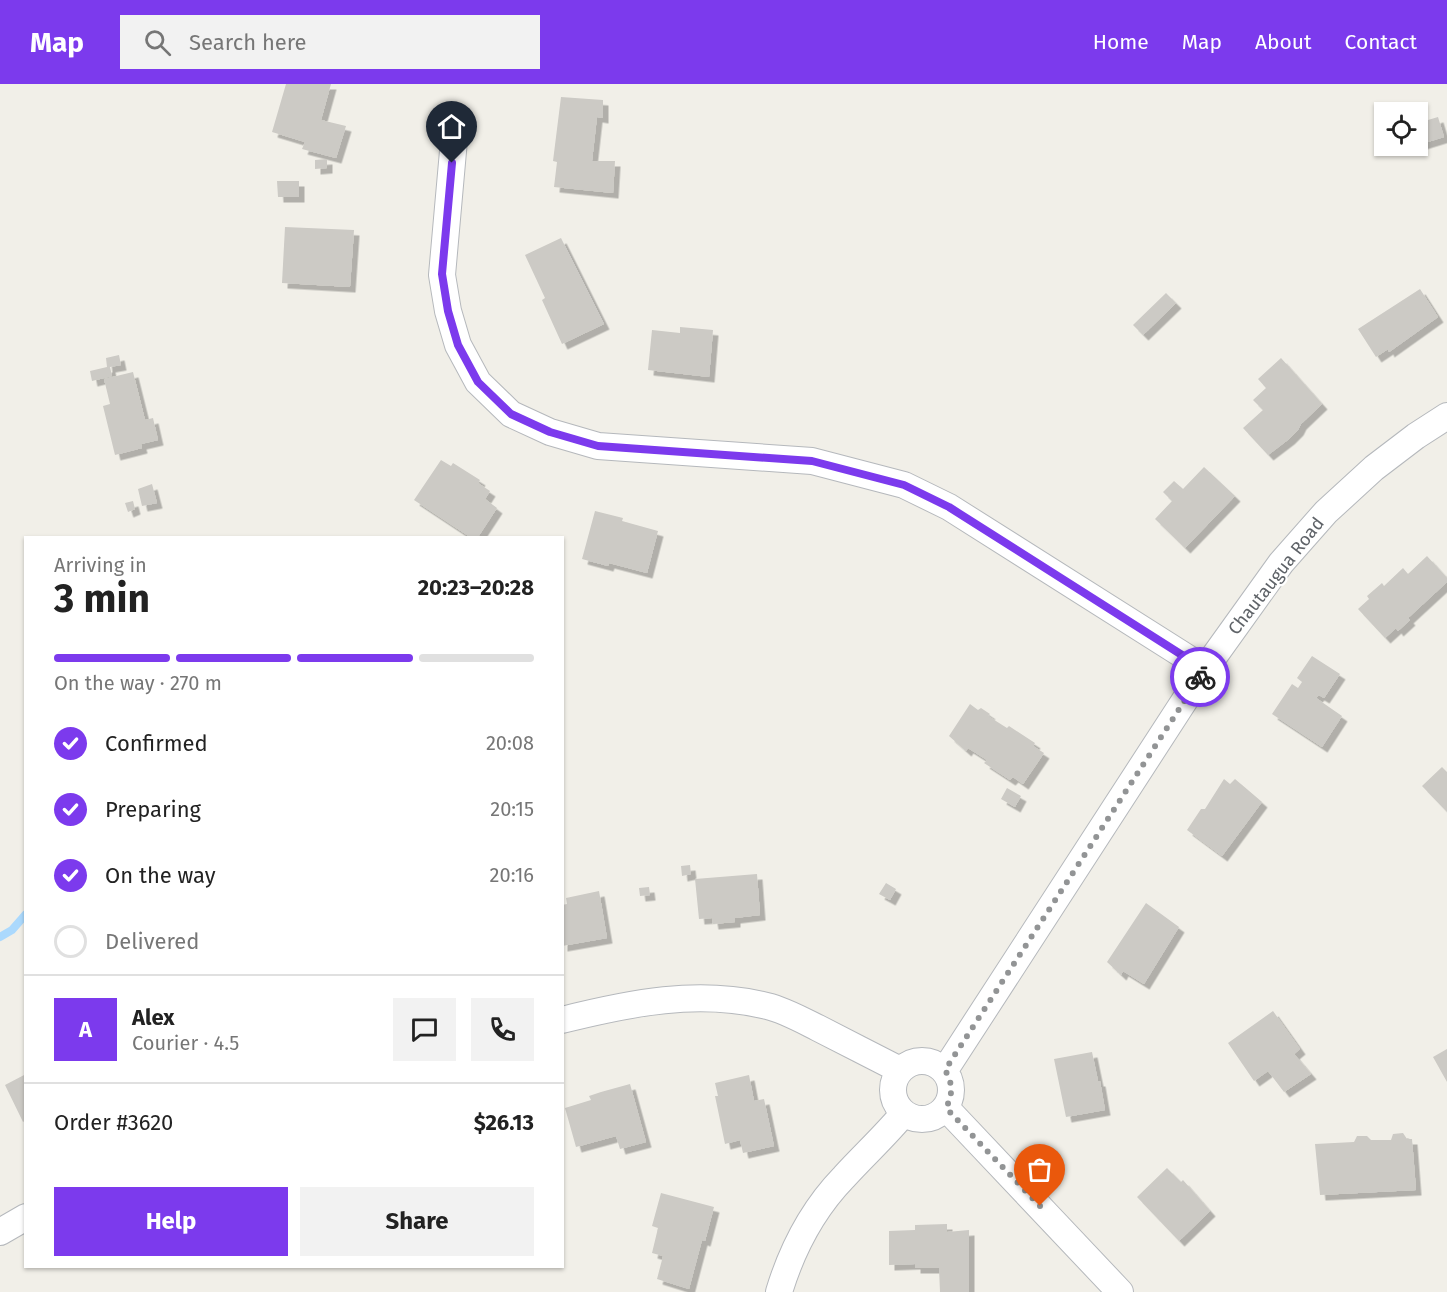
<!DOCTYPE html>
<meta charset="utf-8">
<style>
body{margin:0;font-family:"Fira Sans",sans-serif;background:#f2f2f2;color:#222;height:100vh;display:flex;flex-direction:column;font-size:22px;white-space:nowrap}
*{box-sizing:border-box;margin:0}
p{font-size:20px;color:#767676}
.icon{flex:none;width:33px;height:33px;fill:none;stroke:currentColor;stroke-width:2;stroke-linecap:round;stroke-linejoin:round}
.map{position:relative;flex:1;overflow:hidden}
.panel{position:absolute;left:24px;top:452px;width:540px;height:732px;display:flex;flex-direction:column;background:#fff;border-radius:0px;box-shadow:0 2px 4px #0004}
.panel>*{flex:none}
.fabs{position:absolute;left:1374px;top:18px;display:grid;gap:12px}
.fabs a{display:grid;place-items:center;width:54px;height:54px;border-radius:0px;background:#fff;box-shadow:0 2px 4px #0004;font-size:30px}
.pin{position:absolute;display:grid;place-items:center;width:51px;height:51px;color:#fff;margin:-62px -26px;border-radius:50% 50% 50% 0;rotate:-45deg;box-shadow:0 0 6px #0007}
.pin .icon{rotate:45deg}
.courier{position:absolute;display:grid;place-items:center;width:60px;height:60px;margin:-30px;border:4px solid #7c3aed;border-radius:50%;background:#fff;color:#222;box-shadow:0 2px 8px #0007}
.head em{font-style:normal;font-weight:700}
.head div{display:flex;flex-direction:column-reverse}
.head{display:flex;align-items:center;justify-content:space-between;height:102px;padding:0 30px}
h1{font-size:39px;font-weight:700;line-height:45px}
.bar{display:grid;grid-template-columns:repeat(4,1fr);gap:9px 6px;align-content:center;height:72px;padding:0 30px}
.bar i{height:8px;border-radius:4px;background:#e0e0e0}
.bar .on{background:#7c3aed}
.bar p{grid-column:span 4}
.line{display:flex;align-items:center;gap:15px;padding:0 30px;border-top:2px solid #e0e0e0}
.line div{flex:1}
.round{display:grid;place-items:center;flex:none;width:63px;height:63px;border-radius:0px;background:#f2f2f2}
ol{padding:0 30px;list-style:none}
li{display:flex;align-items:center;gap:18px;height:66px}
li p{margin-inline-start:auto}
li .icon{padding:6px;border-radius:50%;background:#7c3aed;color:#fff;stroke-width:4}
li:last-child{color:#767676}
li i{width:33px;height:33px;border:3px solid #e0e0e0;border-radius:50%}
.button{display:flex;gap:12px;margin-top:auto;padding:12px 30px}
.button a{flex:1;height:69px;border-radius:0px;background:#7c3aed;color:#fff;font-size:24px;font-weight:700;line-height:69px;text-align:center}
.button a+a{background:#f2f2f2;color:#222}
header{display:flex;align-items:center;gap:36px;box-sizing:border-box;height:84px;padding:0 30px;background:#7c3aed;color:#fff}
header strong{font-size:28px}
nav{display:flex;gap:33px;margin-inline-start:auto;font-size:21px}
.search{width:420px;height:54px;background:#f2f2f2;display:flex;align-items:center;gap:15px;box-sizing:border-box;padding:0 21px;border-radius:0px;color:#767676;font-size:22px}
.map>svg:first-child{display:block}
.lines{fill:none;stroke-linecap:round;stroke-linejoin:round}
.stream{stroke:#abd9fd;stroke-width:8}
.building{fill:#cccac5;filter:url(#shadow)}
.minor-casing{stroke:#b5b8bc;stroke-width:28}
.minor{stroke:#fff;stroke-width:26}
.done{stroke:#929495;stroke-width:6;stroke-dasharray:0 10.8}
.route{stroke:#7c3aed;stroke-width:8}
.labels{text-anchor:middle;stroke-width:4.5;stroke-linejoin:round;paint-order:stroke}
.street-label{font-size:18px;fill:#5f6368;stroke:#fff}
</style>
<header>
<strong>Map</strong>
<div class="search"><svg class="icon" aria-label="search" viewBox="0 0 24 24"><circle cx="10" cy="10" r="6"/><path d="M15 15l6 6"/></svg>Search here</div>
<nav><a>Home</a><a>Map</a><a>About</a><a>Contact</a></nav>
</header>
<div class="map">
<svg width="1447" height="1208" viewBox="0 0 1447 1208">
<defs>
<filter id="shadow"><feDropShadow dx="5.5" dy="5.5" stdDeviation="0" flood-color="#0004"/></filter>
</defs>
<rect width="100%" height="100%" fill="#f1efe8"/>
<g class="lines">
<!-- stream -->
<path class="stream" d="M0,853L12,846L26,830"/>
</g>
<!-- building -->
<path class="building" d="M286,0H331L321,36L346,42L336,74L302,65L305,58L272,48Z
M561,13L603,16V34L597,33L592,77H615L613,109L554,103L557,78L553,77Z
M1438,33L1444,53L1418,61V39Z
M327,75V84L315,85V76Z
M277,97H299V113H278Z
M285,143L354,146L350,203L282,199Z
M561,154L604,240L562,260L542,216L545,214L525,171Z
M1420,205L1438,233L1389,268L1388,265L1376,273L1358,245Z
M1166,209L1176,219L1143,251L1133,241Z
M680,243L713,246L709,293L648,286L652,246L680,249Z
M119,271L121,281L110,283L112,292L92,297L90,287L107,283L106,274Z
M1281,274L1322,320L1301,340L1298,346L1289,355L1268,371L1243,344L1263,326L1253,316L1266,304L1258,295Z
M133,288L145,336L153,334L158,356L141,360L142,364L115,371L103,322L110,320L104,295Z
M441,376L451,382L453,379L480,396L478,399L490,407L485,415L497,424L478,453H470L414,416Z
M1204,383L1235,412L1185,464L1155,435L1172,417L1163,408L1174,397L1183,405Z
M152,400L157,419L142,422L138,405Z
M133,417L135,425L128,428L125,419Z
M595,427L623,434L622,437L658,447L647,489L609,479L608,482L582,475Z
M1427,472L1447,494V498L1408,534L1410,536L1398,547L1396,544L1385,554L1358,525L1369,515L1367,512L1382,499L1384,502L1403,484L1408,490Z
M1312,572L1340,590L1324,614L1319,611L1316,614L1342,632L1322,663L1272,630L1292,600L1298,604L1302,598L1297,594Z
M970,620L978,626L981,624L990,630L988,632L1007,644L1009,642L1035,659L1033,662L1044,669L1023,700L1013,693L1010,696L984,679L987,676L968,664L966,667L949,652Z
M1442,683L1447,688V728L1422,702Z
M1224,695L1230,700L1235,695L1262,718L1222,772L1187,746L1201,725H1205Z
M1007,704L1021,712L1015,723L1001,715Z
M690,781L691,790L682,792L681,782Z
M757,790L760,831L735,834V838L713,840L712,834L699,835L695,795Z
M886,799L896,805L890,816L879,810Z
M649,803L650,811L640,812L639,804Z
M599,807L607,854L562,862V821L567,820L566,814Z
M1146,819L1179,843L1144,900L1123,887L1121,891L1107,878Z
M1273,927L1300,965L1294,970L1311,990L1284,1008L1268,987L1254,997L1228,959Z
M1447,965V998L1433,973Z
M1092,968L1098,997H1100L1105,1026L1066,1033L1054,975Z
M26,990V1036L23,1038L5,1001Z
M749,991L754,1017L764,1015L774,1062L743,1069L740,1056L725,1060L715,1012H718L715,999Z
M630,1000L646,1058L620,1065L616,1052L576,1063L565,1024L591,1016L589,1012L601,1008Z
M1403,1049L1407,1055H1412L1416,1106L1320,1111L1315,1060L1354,1058L1357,1052H1367L1371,1056H1391L1393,1050Z
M1167,1084L1181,1098L1183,1096L1210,1127L1179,1157L1137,1113Z
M661,1109L714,1123L705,1157L702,1156L689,1205L657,1195L663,1172L652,1169L658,1144L652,1142Z
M947,1140V1148L969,1146V1208H940L939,1184H915V1180L889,1181V1147L915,1146V1141Z"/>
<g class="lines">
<defs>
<path id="minor" d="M454,56L442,191L448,227L458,261L478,298L511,330L550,348L598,362L812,377L904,401L949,423L1205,585
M562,936C630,919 698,905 767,922C784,926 802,936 818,944C845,958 873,972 900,986
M893 1006a29 29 0 1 1 58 0a29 29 0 1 1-58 0Z
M945,986L1205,585L1281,479L1326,428L1374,384L1416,352L1447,332
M946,1024L1120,1208
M0,1148L26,1133
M779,1208C792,1165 813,1125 844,1093C864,1071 885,1052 904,1029"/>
</defs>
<!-- minor casing -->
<use href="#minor" class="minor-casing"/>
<!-- minor -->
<use href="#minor" class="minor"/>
</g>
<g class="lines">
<!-- done -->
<path class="done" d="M1040,1122L946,1024C953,1010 953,1000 945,986L1200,593"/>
<!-- route -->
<path class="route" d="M452,79L442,190L448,227L458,261L478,298L511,330L550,348L598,362L812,377L904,401L949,423L1204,585L1200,593"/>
</g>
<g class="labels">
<!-- street labels -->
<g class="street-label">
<text transform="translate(1276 492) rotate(-52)" y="6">Chautaugua Road</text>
</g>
</g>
</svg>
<div class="fabs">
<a><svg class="icon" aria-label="locate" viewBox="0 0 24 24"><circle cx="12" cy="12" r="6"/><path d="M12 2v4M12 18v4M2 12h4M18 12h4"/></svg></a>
</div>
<div class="pin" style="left:1040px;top:1122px;background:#ea580c"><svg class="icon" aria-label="bag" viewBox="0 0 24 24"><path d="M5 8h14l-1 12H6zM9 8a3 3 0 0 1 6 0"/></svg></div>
<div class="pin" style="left:452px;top:79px;background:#1f2937"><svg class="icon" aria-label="home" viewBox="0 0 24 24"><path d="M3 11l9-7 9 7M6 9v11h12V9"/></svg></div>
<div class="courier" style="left:1200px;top:593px"><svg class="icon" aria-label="bike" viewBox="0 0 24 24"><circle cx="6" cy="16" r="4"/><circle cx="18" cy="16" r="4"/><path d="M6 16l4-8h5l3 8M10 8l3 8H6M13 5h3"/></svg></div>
<section class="panel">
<div class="head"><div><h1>3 min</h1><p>Arriving in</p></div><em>20:23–20:28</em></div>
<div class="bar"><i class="on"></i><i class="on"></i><i class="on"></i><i></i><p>On the way · 270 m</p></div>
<ol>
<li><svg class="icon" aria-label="check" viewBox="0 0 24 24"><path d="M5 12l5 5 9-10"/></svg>Confirmed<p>20:08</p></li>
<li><svg class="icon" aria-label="check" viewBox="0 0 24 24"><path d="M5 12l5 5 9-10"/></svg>Preparing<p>20:15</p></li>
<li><svg class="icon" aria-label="check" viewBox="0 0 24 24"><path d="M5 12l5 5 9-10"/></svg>On the way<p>20:16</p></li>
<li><i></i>Delivered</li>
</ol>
<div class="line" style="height:108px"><b class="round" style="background:#7c3aed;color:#fff">A</b><div><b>Alex</b><p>Courier · 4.5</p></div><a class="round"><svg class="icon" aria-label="chat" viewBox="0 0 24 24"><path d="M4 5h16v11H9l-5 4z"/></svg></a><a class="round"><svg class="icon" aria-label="phone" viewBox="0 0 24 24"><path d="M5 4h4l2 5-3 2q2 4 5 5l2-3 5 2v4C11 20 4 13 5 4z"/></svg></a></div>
<div class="line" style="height:78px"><div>Order #3620</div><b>$26.13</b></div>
<div class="button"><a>Help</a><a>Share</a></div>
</section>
</div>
